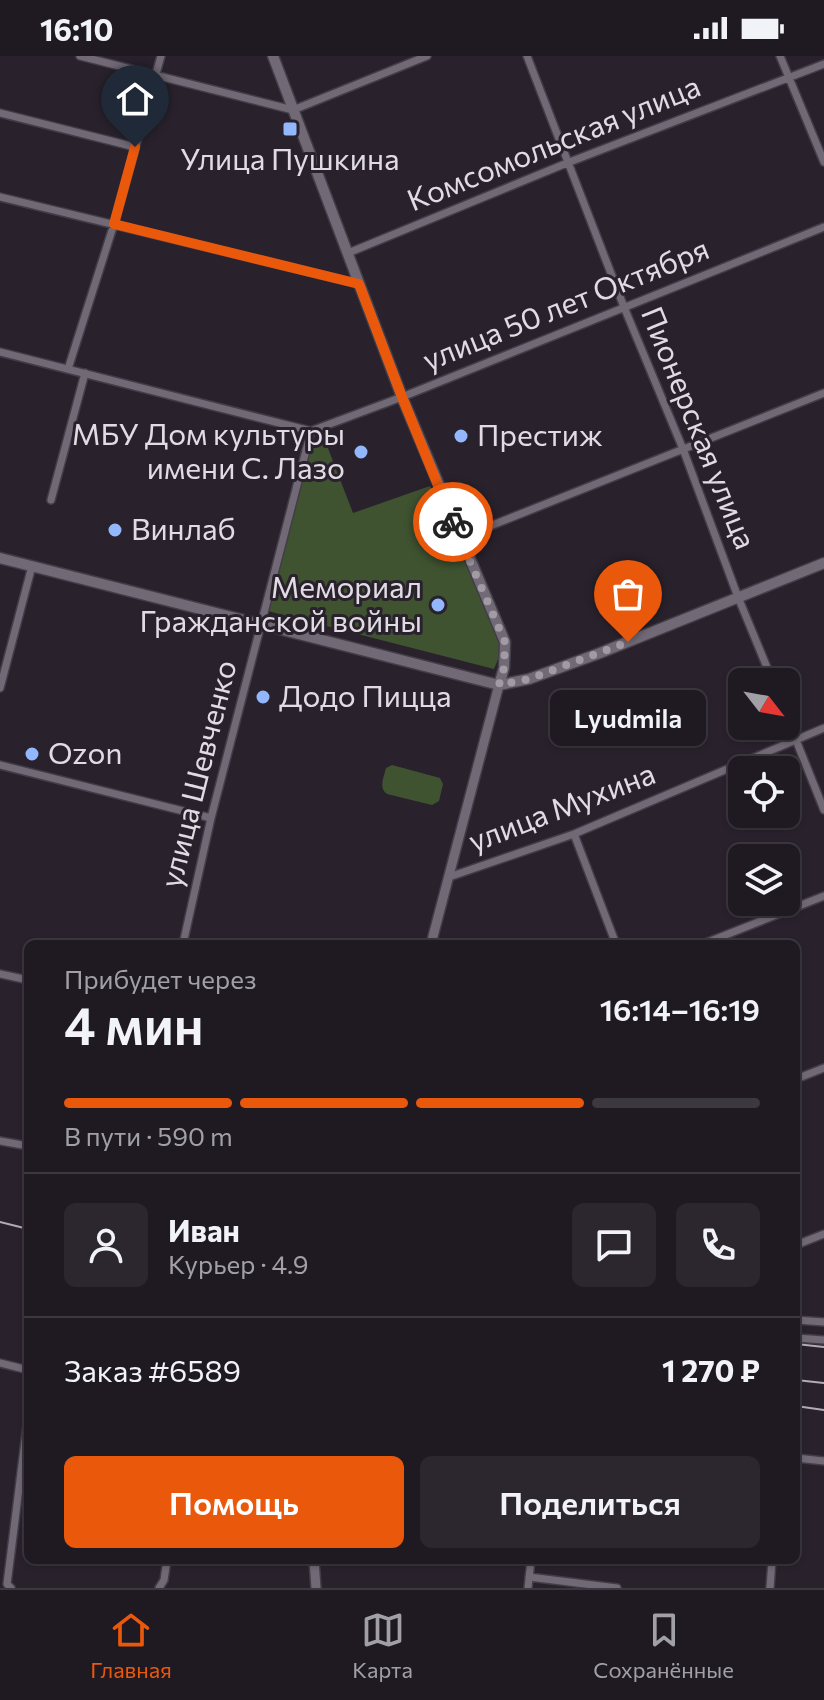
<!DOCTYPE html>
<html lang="ru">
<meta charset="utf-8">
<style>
body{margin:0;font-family:Commissioner,sans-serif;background:#2c272f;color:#f1f3f6;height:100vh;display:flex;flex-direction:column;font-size:30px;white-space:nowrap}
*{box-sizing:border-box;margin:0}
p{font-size:26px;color:#a1a1a5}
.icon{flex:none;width:44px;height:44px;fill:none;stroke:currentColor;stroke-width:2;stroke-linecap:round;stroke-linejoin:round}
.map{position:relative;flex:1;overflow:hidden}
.drawer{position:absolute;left:24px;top:884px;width:776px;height:624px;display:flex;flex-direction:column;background:#1f1a22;border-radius:12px;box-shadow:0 2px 6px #0004,0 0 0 2px #3c3840}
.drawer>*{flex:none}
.needle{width:52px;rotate:121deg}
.controls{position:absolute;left:728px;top:612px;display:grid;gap:16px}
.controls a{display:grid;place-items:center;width:72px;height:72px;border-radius:12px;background:#1f1a22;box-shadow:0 2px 6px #0004,0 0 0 2px #3c3840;font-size:40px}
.pin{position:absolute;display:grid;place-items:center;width:68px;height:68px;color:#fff;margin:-82px -34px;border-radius:50% 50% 50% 0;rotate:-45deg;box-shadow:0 0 8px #0007}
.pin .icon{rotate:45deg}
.courier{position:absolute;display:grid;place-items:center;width:80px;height:80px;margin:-40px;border:6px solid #ea580c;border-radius:50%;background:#fff;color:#222;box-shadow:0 2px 10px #0007}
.bubble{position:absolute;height:56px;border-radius:12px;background:#1f1a22;box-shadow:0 2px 6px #0004,0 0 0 2px #3c3840;font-size:26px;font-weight:600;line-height:56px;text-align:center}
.summary em{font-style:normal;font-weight:600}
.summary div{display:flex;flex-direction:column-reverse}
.summary{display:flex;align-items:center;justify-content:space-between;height:136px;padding:0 40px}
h1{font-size:52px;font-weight:600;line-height:60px}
.bar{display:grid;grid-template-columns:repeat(4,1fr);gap:12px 8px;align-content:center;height:96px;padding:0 40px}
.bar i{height:10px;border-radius:6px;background:#3c3840}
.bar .on{background:#ea580c}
.bar p{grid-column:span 4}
.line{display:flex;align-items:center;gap:20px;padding:0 40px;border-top:2px solid #3c3840}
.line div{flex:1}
.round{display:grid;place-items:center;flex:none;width:84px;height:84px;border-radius:12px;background:#2c272f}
.button{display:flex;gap:16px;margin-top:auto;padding:16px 40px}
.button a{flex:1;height:92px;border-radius:12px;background:#ea580c;color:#fff;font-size:32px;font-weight:600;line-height:92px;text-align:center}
.button a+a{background:#2c272f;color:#f1f3f6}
.status{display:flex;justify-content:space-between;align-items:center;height:56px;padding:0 40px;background:#1f1a22;direction:ltr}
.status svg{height:22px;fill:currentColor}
.tab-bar{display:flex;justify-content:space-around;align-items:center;height:112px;border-top:2px solid #3c3840;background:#1f1a22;font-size:22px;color:#a1a1a5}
.tab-bar a{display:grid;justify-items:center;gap:4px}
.tab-bar .on{color:#ea580c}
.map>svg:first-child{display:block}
.green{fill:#3f5331}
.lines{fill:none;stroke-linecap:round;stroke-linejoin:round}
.minor-casing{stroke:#433d47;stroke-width:10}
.tertiary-casing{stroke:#433d47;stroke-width:12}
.secondary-casing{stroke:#433d47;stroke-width:13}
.minor{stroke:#716976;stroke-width:7}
.tertiary{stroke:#716976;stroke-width:9}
.secondary{stroke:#716976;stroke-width:10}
.rail{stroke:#b1acb5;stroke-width:2}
.done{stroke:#a19ba4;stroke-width:8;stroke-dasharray:0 14.4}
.route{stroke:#ea580c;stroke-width:10}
.poi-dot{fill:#92b7fd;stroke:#29222d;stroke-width:3}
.labels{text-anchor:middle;stroke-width:6;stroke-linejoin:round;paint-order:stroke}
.street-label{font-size:30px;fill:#e1dce4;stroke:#29222d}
.poi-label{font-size:30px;fill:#e1dce4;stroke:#29222d;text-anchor:start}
</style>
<div class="status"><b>16:10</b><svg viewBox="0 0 49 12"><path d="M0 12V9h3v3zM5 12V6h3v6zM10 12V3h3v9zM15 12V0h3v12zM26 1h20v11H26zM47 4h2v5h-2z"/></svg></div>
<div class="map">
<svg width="824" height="1532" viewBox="0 0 824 1532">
<rect width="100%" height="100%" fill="#29222d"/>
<!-- green -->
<path class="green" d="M326,387L353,457L430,430L464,492L505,586L494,613L264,554L310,391Z
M392,709L440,722L443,728L439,745L432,749L387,738C378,732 384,721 386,712Z"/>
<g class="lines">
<defs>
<path id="minor" d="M80,0L293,54L427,0
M527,0L624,251L683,393L738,541L773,626
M780,0L824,106
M0,57L135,91
M0,141L359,228
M348,197L567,107L824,8
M0,296L311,375L402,341L824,171
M68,313L114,168L161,0
M51,444L85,317
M460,482L824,337
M0,632L32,510
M786,659L824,754
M0,709L211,762
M574,778L616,888
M449,821L574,778L824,672
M183,888L211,762L311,375
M703,888L824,840
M0,918L28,924
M796,1023L824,1012
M0,1085L28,1090
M796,1189L824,1178
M796,1264L824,1266
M796,1282L824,1284
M0,1307L28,1314
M796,1402L824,1405
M529,1521L617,1532
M11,1532L7,1528L28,1361
M159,1532L164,1524L167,1504
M528,1532L531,1504
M770,1532L772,1504"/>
<path id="tertiary" d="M431,888L499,629
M314,1504L316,1532"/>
<path id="secondary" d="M273,0L402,341L505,586L504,612L499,629
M0,502L499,629L529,623L600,597L824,507"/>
</defs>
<!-- minor casing -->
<use href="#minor" class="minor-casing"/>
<!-- tertiary casing -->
<use href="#tertiary" class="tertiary-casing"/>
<!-- secondary casing -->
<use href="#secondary" class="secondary-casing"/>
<!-- minor -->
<use href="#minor" class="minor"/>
<!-- tertiary -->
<use href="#tertiary" class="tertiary"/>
<!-- secondary -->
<use href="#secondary" class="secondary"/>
<!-- rail -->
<path class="rail" d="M0,1166L28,1173
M796,1288L824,1291
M796,1324L824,1327
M796,1350L824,1354"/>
</g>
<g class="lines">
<!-- done -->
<path class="done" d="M453,466L505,586L504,612L499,629L529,623L628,586"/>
<!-- route -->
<path class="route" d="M135,91L114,168L359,228L402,341L453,466"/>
</g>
<!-- markers -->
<g class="poi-dot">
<rect x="282" y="65" width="16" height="16" rx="4"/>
<circle cx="461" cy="380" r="8"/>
<circle cx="361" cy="396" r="8"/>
<circle cx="115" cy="474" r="8"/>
<circle cx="438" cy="549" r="8"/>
<circle cx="263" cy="641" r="8"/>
<circle cx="32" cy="698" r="8"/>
</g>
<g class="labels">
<!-- street labels -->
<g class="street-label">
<text transform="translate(554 88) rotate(-22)" y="10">Комсомольская улица</text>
<text transform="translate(566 249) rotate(-22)" y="10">улица 50 лет Октября</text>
<text transform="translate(698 372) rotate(68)" y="10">Пионерская улица</text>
<text transform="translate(199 718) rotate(-76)" y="10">улица Шевченко</text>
<text transform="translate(562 752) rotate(-21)" y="10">улица Мухина</text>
</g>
<!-- poi labels -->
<g class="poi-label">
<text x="290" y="114" text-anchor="middle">Улица Пушкина</text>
<text x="345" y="389" text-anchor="end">МБУ Дом культуры<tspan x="345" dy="34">имени С. Лазо</tspan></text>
<text x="477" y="390">Престиж</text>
<text x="131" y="484">Винлаб</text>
<text x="422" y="542" text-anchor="end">Мемориал<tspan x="422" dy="34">Гражданской войны</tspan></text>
<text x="279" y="651">Додо Пицца</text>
<text x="48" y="708">Ozon</text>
</g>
</g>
</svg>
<div class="controls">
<a><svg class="needle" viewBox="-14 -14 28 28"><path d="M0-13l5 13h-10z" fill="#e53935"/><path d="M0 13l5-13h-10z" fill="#a1a1a5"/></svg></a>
<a><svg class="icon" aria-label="locate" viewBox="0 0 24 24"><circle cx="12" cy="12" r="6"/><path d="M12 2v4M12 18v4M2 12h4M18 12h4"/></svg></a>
<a><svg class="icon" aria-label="layers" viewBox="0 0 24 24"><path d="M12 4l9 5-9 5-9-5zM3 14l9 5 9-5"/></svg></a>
</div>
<div class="pin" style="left:628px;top:586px;background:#ea580c"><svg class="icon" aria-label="bag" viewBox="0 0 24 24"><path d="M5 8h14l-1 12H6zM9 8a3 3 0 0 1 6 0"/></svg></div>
<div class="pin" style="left:135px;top:91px;background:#1f2937"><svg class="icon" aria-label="home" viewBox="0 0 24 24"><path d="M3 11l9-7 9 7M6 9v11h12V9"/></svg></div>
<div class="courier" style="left:453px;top:466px"><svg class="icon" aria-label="bike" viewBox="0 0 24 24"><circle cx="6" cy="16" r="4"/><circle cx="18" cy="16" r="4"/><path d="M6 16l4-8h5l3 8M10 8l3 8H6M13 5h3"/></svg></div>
<div class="bubble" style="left:550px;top:634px;width:156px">Lyudmila</div>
<section class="drawer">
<div class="summary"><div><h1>4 мин</h1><p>Прибудет через</p></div><em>16:14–16:19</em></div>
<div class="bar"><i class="on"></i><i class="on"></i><i class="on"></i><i></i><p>В пути · 590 m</p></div>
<div class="line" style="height:144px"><a class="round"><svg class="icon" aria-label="person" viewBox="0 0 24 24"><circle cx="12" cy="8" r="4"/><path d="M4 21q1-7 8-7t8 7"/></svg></a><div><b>Иван</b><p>Курьер · 4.9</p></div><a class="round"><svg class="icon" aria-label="chat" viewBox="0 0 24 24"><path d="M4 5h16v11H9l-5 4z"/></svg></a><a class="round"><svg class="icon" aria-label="phone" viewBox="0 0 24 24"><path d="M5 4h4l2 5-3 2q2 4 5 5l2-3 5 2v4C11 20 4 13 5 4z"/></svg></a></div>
<div class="line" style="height:104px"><div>Заказ #6589</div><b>1 270 ₽</b></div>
<div class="button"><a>Помощь</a><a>Поделиться</a></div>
</section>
</div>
<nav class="tab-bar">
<a class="on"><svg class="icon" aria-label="home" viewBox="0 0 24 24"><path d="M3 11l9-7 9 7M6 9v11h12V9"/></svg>Главная</a>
<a><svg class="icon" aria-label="map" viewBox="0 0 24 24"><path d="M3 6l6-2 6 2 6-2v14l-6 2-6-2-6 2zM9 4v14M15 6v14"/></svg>Карта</a>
<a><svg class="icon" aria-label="saved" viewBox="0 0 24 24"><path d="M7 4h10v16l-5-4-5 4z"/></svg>Сохранённые</a>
</nav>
